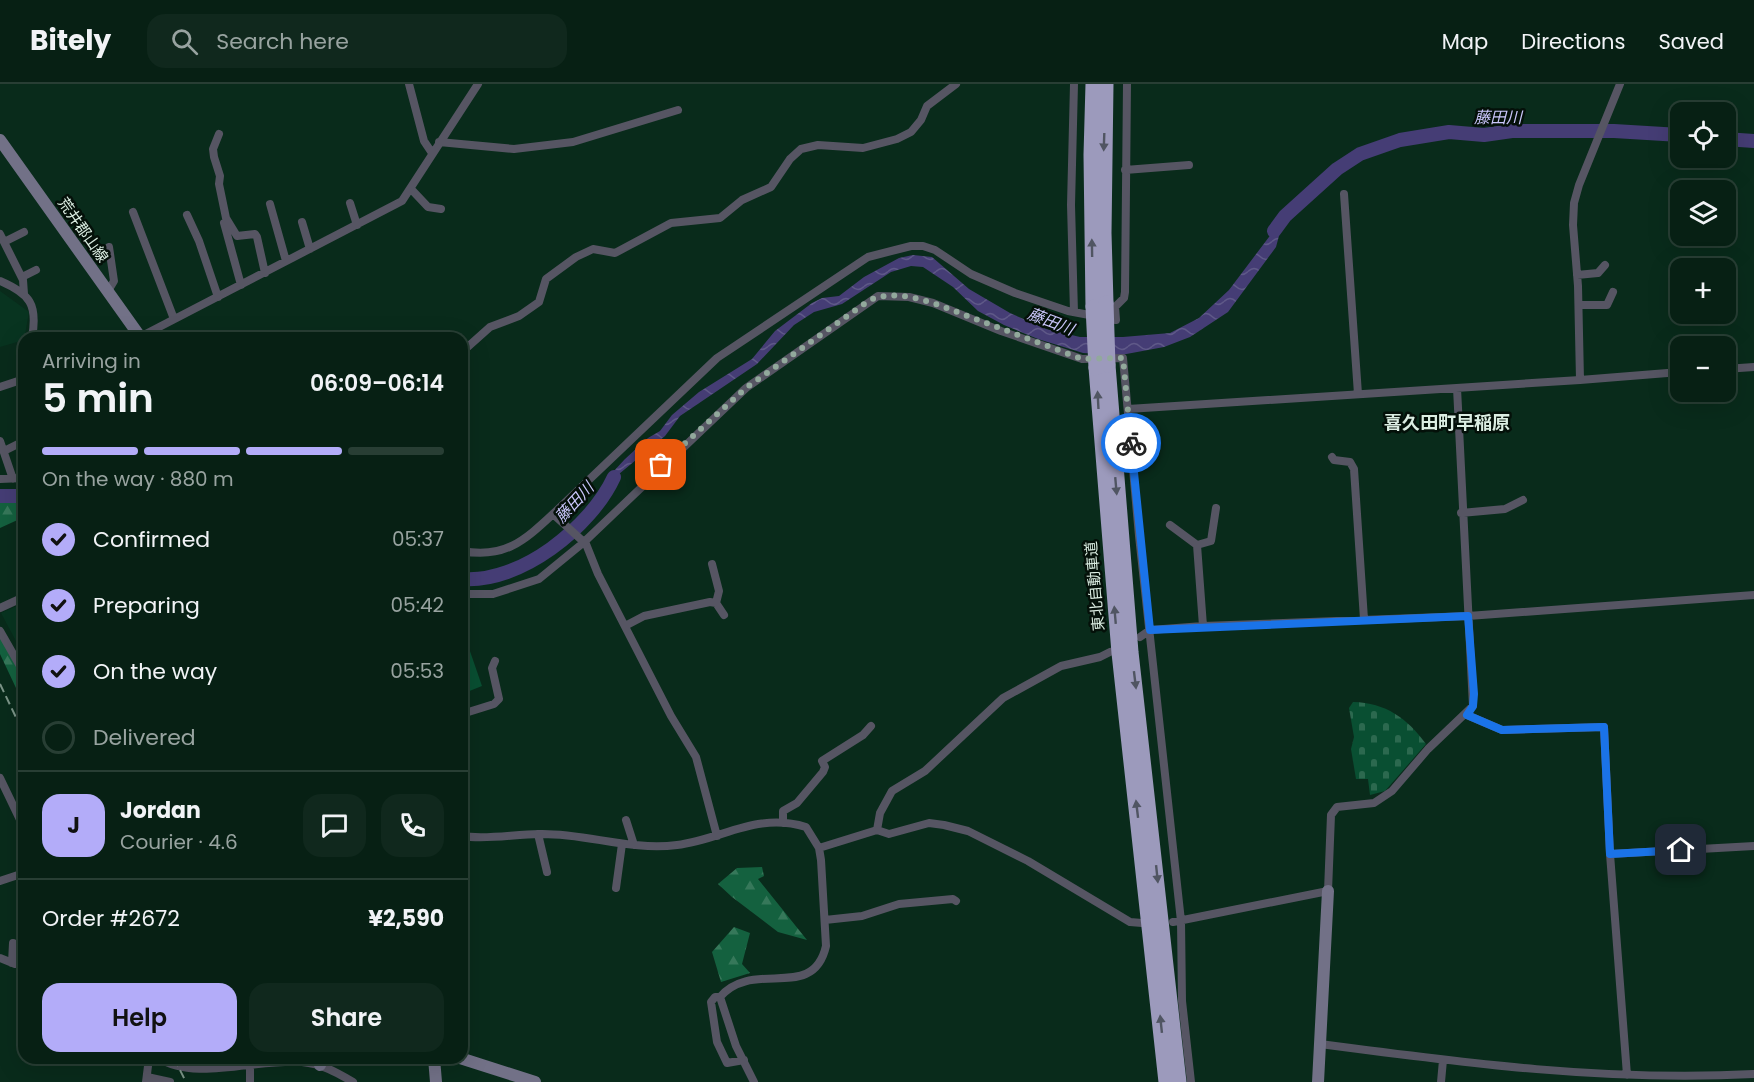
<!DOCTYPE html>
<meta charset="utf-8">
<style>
body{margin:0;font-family:Poppins,"Noto Sans JP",sans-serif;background:#10281d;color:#f1f3f6;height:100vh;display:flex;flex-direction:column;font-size:22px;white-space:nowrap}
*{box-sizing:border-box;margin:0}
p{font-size:20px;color:#98a3a0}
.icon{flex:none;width:33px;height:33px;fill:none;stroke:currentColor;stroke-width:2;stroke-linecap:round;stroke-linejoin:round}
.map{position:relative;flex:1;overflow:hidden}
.side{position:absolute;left:18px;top:248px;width:450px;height:732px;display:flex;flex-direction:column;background:#072014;border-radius:18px;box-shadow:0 6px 24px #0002,0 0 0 2px #283e34}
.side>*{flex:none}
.fabs{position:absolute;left:1670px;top:18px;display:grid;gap:12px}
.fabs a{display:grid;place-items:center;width:66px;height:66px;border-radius:12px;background:#072014;box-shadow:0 6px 24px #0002,0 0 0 2px #283e34;font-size:30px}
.pin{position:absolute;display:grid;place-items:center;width:51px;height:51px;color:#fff;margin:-26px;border-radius:12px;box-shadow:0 3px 9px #0006}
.courier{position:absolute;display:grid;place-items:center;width:60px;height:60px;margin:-30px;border:4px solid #1a73e8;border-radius:50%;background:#fff;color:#222;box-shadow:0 2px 8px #0007}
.overview em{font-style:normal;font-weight:600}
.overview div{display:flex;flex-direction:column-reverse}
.overview{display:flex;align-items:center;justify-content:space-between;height:102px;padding:0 24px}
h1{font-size:39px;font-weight:600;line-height:45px}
.bar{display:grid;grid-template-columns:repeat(4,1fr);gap:9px 6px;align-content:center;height:72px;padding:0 24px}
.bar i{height:8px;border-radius:4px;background:#283e34}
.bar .selected{background:#b3acf9}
.bar p{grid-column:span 4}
.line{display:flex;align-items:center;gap:15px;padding:0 24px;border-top:2px solid #283e34}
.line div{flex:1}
.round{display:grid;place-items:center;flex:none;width:63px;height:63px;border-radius:18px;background:#10281d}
ol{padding:0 24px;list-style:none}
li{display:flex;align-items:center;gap:18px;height:66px}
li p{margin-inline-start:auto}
li .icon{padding:6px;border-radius:50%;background:#b3acf9;color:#111;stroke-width:4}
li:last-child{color:#98a3a0}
li i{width:33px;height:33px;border:3px solid #283e34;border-radius:50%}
.cta{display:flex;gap:12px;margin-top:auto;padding:12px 24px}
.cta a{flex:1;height:69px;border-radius:18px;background:#b3acf9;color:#111;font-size:24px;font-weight:600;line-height:69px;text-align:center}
.cta a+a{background:#10281d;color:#f1f3f6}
header{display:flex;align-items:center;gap:36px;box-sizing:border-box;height:84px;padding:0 30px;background:#072014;border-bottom:2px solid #283e34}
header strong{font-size:28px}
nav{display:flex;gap:33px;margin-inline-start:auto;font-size:21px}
.search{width:420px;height:54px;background:#10281d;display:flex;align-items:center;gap:15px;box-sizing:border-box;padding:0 21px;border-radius:18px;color:#98a3a0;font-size:22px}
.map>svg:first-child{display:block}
.built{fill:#083420}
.forest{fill:url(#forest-firs)}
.cemetery{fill:url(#cemetery-stones)}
.pitch{fill:#094f32}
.water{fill:url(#water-waves)}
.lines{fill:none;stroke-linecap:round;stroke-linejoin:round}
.river{stroke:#453d75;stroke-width:14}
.street{stroke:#565563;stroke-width:8}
.secondary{stroke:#727187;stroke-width:12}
.highway{stroke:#9c9abc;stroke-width:15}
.rail{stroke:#7c9588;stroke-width:2;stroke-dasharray:9 4.5;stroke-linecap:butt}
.highway-bridge{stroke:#9c9abc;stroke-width:15}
.oneway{fill:#505562}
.done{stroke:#92a99c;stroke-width:6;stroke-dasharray:0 10.8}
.route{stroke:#1a73e8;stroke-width:8}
.labels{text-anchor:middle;stroke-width:5;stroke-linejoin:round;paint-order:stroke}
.street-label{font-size:15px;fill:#dbede2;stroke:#041009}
.water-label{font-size:16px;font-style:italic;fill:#cbc7fc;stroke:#041009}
.quarter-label{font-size:18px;font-weight:bold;fill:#dbede2;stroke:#041009}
</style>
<header>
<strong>Bitely</strong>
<div class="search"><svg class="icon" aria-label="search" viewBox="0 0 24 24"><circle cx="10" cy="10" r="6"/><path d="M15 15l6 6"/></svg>Search here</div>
<nav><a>Map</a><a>Directions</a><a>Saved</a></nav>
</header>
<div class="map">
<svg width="1754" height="998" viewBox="0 0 1754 998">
<defs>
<pattern id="forest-firs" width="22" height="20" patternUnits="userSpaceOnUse" patternTransform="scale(1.5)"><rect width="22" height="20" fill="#14613f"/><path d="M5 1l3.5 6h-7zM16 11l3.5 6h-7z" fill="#36785a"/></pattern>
<pattern id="cemetery-stones" width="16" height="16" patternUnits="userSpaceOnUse" patternTransform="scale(1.5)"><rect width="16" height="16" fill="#094f32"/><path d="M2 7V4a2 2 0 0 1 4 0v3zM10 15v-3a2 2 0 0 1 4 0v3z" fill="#2c694f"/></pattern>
<pattern id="water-waves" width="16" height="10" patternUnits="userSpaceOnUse" patternTransform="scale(1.5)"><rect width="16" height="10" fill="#453d75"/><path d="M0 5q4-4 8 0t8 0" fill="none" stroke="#5f5988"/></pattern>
</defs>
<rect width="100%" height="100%" fill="#092b1b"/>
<!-- built -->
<path class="built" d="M0,207L29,228L24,256L0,263Z
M24,519V572L1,529Z"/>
<!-- forest -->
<path class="forest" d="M24,418V433L0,444V419Z
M0,551L24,597V621L0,570Z
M762,783L764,792L758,795L807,856L778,848L732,813L718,800L737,784Z
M734,843L750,849L742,880L750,889L721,898L712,868Z"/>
<!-- cemetery -->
<path class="cemetery" d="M1353,618C1386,619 1407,634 1426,660L1385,707L1370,711L1368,695H1356L1351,665L1354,653L1349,624Z"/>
<!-- pitch -->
<path class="pitch" d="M462,544L482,602L462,610Z"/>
<!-- water -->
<path class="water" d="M1284,133L1276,163L1228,228L1190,253L1164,263L1121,271L1083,269L1038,255L1004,241L978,227L953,203L923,183L911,182L891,188L842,220L814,228L794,241L757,280L680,332L665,352L619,390L613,406L607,410L613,388L625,375L648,354L660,347L672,331L699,308L752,275L775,247L812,219L822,214L839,212L864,193L899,174L913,171L932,173L969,205L1010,229L1046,245L1080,253H1123L1170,249L1199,234L1229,206Z"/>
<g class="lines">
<!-- river -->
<path class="river" d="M1725,55L1754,57
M1274,147L1285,132L1337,85L1360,70L1400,56L1449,48L1484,51L1512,47H1614L1680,51
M0,412H24
M462,495C520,500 591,443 614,393"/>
<!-- street -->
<path class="street" d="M409,0L424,57L432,69
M219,50L213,65L214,73L220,92L219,100L226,134L237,152L255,150L257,153L265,189
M439,58L514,65L573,58L678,26
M1125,86L1189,81
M411,105L428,123L441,125
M1344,110L1358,310
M350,119L357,141
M270,120L286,177
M133,128L174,235
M187,131L199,157L218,213
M302,138L310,165
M224,139L241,201
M0,150L23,196L24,210
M4,158L24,148
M1577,191L1598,189L1605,181
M22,193L36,186
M0,197C30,210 38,220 32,254
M108,207L114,197L109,163
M1579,221H1607L1613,208
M1074,228L1071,121L1074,0
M138,254L402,117L478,0
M462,268L490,243L519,232L539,218L546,195L576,173L593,165L615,169L671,139L720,134L742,116L771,103L790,75L801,65L818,61L863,64L897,55L911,48L921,36L927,22L956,0
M1725,285L1754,283
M1580,296L1680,288
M0,303L24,295
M1128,325L1580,296L1578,202L1573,141L1574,119L1579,101L1620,0
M0,357L13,395
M4,367L24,357
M1332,373L1334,376L1350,378L1354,385L1364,535
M0,395L24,394
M1461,429L1505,425L1523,416
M553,430L717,274L868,173L911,162H923L935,166L971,190L1015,209L1068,227L1116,236L1115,223L1124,214L1125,208L1127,0
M1170,441L1197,461
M462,467C504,475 524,457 553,430L586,460L598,490L671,632L696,673L717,752
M712,480L719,507L716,519
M462,510H493L539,495L583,459L746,304L878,212L909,213L933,219L1001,247L1082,275L1123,274L1139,452L1181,837L1182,917L1191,998
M0,524L24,513
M625,542L644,532L710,518L716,519L724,531
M1203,542L1197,461L1211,457L1216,424
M0,547L24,589
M1140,553L1150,546L1203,542L1468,532L1754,511
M462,630L494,620L499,615L492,584L495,577
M1467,631L1502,646L1604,643L1610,770L1627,991
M0,694L24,744
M626,736L634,761
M783,739V727L797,719L823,688L825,683L822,677L863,651L871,642
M877,746L880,729L892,707L925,687L1003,614L1061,582L1100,573L1110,568
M538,750L547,788
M462,752C487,756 514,750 540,750C586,749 630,767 677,761C723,755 757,728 806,743L819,764L821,776L826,862C813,919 753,874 720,913L736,962L754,998
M819,764L877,746L889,750L929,739L944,741L968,747L1028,777L1130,838L1142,839
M1610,770L1754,762
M21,790L24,800
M0,797L24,789
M616,804L622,760
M825,836L862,832L899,820L953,815L956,817
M1173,838L1328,807L1331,731L1337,723L1374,719L1392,707L1428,665L1473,622L1457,304
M0,874L15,880L24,879
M12,879L13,859
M720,913H715L711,918L717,958L727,979L744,976
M1320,960C1464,979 1609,998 1754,990
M159,974C194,998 258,974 302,978C322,980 336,988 353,998
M147,993L170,998
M146,998L149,974
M250,998V981
M1441,998L1443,976"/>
<!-- secondary -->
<path class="secondary" d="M0,56L141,254
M434,974L436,998
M460,974L535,998
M320,981L323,974
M1318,998L1328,807"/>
<!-- highway -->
<path class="highway" d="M1093,0L1091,71L1093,223
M1106,219L1104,149L1106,0
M1108,281L1131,568L1179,998
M1096,284L1119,569L1166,998"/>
<!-- rail -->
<path class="rail" d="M0,600L24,650
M174,974L186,998"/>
<!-- highway-bridge -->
<path class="highway-bridge" d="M1106,219L1108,281
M1093,223L1096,284"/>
</g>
<!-- one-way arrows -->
<defs><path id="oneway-solid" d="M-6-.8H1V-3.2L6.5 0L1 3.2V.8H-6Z" transform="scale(1.5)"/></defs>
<g class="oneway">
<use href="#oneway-solid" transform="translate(1104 58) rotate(92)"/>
<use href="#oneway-solid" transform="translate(1092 164) rotate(-91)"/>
<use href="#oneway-solid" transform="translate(1098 316) rotate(-93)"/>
<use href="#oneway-solid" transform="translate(1116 402) rotate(85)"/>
<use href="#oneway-solid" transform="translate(1115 531) rotate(-95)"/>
<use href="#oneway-solid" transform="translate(1135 596) rotate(83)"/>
<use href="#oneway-solid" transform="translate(1137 725) rotate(-97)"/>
<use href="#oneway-solid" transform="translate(1157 790) rotate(84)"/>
<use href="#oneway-solid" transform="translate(1161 940) rotate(-96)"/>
</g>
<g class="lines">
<!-- done -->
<path class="done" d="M661,381L746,304L870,216C891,207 912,213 933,219L1082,275L1123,274L1131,359"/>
<!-- route -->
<path class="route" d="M1131,359L1150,546L1468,532L1474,610L1473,622L1467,631L1502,646L1604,643L1610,770L1681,766"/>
</g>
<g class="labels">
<!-- street labels -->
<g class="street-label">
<text transform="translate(83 146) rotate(55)" y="5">荒井郡山線</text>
<text transform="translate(1095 502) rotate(-95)" y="5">東北自動車道</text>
</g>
<!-- water labels -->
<g class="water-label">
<text x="1498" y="39">藤田川</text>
<text transform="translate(1051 237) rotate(21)" y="6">藤田川</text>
<text transform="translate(574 418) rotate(-47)" y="6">藤田川</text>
</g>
<!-- quarter labels -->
<g class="quarter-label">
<text x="1447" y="345">喜久田町早稲原</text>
</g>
</g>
</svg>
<div class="fabs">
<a><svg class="icon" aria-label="locate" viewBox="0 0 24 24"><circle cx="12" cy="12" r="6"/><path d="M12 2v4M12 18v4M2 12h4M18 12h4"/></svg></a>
<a><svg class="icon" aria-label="layers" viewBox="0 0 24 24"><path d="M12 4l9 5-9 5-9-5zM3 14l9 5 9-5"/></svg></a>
<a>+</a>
<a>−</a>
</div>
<div class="pin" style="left:661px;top:381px;background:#ea580c"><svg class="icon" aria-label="bag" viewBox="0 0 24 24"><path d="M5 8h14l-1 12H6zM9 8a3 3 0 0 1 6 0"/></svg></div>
<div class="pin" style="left:1681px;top:766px;background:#1f2937"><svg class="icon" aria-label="home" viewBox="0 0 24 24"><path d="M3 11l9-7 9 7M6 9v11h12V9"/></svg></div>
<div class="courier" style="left:1131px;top:359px"><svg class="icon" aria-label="bike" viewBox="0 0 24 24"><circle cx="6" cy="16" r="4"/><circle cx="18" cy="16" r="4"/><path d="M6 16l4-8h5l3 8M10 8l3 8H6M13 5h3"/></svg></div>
<section class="side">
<div class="overview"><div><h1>5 min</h1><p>Arriving in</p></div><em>06:09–06:14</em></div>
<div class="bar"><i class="selected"></i><i class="selected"></i><i class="selected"></i><i></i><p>On the way · 880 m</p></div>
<ol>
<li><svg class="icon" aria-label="check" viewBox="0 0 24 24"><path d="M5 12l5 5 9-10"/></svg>Confirmed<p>05:37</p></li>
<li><svg class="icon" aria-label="check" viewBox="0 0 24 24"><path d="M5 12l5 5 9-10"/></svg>Preparing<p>05:42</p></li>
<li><svg class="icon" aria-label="check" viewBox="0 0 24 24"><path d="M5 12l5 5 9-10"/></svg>On the way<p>05:53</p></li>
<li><i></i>Delivered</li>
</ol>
<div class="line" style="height:108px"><b class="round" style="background:#b3acf9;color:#111">J</b><div><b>Jordan</b><p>Courier · 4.6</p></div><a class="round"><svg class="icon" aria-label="chat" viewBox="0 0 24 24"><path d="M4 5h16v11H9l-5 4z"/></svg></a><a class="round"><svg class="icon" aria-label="phone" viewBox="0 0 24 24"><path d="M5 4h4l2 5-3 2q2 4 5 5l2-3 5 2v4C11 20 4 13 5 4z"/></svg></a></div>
<div class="line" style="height:78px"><div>Order #2672</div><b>¥2,590</b></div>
<div class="cta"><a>Help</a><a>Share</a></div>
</section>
</div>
